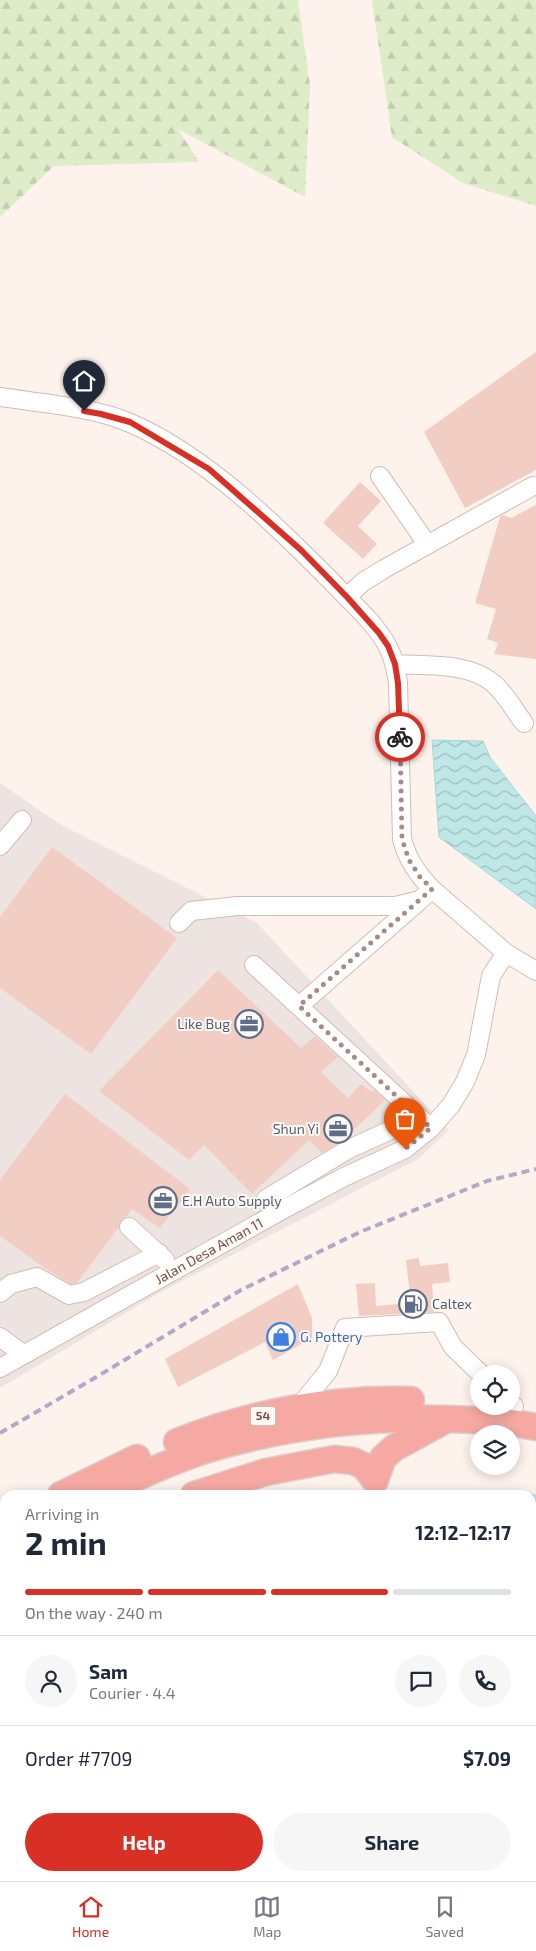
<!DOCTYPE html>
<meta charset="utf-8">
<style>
body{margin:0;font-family:"Exo 2",sans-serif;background:#f6f6f7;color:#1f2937;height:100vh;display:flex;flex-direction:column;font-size:19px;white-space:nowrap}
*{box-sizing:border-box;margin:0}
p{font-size:16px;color:#747a83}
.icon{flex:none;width:28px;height:28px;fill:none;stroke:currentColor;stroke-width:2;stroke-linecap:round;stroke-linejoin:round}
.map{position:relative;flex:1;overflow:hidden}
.panel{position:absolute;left:0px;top:1490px;width:536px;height:391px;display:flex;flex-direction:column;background:#fff;border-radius:15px 15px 0 0;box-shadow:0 2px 12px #0003}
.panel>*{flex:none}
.tools{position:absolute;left:470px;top:1365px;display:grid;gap:10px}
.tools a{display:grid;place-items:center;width:50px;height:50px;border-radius:50%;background:#fff;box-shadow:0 2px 12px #0003;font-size:25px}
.pin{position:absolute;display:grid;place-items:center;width:42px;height:42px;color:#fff;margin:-51px -21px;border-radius:50% 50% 50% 0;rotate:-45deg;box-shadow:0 0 5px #0007}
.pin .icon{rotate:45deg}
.courier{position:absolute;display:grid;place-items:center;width:50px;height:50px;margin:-25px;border:4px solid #d93025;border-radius:50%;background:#fff;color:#222;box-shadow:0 1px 6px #0007}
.overview em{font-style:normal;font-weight:700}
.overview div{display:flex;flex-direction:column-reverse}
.overview{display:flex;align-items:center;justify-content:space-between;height:85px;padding:0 25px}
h1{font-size:32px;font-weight:700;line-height:38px}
.bar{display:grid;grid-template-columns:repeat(4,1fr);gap:8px 5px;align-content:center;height:60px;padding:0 25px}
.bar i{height:6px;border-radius:4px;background:#e0e1e3}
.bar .current{background:#d93025}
.bar p{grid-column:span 4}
.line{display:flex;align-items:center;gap:12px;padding:0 25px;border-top:1px solid #e0e1e3}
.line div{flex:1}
.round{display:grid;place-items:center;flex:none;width:52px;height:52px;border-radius:26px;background:#f6f6f7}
.primary-button{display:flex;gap:10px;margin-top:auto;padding:10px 25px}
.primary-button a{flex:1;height:58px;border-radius:30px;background:#d93025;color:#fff;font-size:20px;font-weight:700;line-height:58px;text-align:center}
.primary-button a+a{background:#f6f6f7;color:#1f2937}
.dock{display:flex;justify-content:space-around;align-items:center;height:70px;border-top:1px solid #e0e1e3;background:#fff;font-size:14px;color:#747a83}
.dock a{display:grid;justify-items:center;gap:2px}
.dock .current{color:#d93025}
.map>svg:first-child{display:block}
.residential{fill:#f5e3da}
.commercial{fill:#fde3e0}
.industrial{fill:#ede4e1}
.forest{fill:url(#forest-firs)}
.garden{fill:#deecc9}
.water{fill:url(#water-waves);stroke:#a5d9d8}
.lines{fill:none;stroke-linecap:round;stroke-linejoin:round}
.river{stroke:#bfe7e6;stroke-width:24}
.building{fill:#f2cdc3}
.minor-casing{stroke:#d3bbb3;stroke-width:20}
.highway-casing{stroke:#d9cfcd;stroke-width:29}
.path{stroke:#d8afa5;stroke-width:2.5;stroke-dasharray:1 4;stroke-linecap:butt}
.minor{stroke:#fff;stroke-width:18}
.highway{stroke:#f6a9a3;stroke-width:26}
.rail{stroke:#b3a8c8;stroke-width:4;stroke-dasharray:8 5;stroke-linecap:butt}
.done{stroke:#a78c85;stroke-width:5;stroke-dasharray:0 9}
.route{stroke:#d93025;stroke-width:6}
.labels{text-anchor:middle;stroke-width:4;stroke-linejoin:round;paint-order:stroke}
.shield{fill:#fff8f3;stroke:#a1857f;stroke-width:1}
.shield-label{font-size:12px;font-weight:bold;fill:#79544d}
.service-label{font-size:14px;fill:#4e5e75;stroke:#fff8f3;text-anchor:end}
.street-label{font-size:14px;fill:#79544d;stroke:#fff8f3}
.shop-label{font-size:14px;fill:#366cbe;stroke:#fff8f3;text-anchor:start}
</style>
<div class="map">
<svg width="536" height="1881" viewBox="0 0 536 1881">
<defs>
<pattern id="forest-firs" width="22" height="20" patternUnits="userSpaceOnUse" patternTransform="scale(1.25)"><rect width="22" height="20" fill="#deecc9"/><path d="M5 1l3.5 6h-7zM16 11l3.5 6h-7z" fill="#c2ccae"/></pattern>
<pattern id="water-waves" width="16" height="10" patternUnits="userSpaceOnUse" patternTransform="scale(1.25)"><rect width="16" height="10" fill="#bfe7e6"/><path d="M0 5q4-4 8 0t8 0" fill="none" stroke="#a0bebd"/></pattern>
</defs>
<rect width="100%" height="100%" fill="#fdf3ec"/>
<!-- residential -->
<path class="residential" d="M536,1704V1881H0V1788L5,1784V1876H531V1705Z"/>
<!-- commercial -->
<path class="commercial" d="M536,1704V1881H475L473,1876H531V1705Z"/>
<!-- industrial -->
<path class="industrial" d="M0,783L61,825L257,923L449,1130L418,1159L161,1292L0,1388Z"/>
<!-- forest -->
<path class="forest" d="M0,0H298L310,86L305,197L178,129L199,162L54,166L0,217Z
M372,0H536V206L463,183L392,137Z"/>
<!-- garden -->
<path class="garden" d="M5,1794V1876H61L55,1881H0V1797Z"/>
<!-- water -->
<path class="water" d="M432,740L483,741L490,757L536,816V909L439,837Z"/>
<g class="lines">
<!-- river -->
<path class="river" d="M531,1506H536
M0,1665L5,1661"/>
</g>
<!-- building -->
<path class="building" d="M536,352V470L465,508L424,432Z
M360,482L381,501L358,526L377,544L363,559L323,523Z
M536,505V659L494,654L498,643L487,639L496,609L475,603L500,517L502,515L511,518Z
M52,847L177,938L91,1054L0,988V917Z
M218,970L301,1048L315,1036L338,1057L321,1072L348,1098L361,1084L372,1092L374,1090L385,1100L343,1140L322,1153L309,1140L252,1194L204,1145L189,1160L99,1091Z
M65,1094L190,1189L160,1228L132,1209L126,1217L121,1220L119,1227L77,1283L71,1284L49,1271L0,1236V1180Z
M419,1258L420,1266L448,1263L450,1282L432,1284L434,1312L359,1316L356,1284L375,1283L376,1306L411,1303L406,1260Z
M298,1284L312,1318V1338L273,1360L265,1342L178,1387L165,1359Z"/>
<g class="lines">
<defs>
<path id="minor" d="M0,397C39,403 94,407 130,423C205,455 277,526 334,584C351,602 377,625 388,647C394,658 396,670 398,683L402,839C407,859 417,874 432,889L506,953L536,971
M380,476L427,544
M347,597L363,582L384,569L533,486
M395,664C426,666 468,662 493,683C506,694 514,710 524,723
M0,846L22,820
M179,923L191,911L237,906H395L420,900L432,889
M254,965L431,1128
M299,1006L418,902
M266,1199L347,1150L419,1117
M129,1227L165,1260
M0,1293L11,1284L37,1277L69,1295L84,1292L159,1253
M0,1337L23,1354
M0,1368L284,1209L344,1177L405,1149L431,1128L451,1105L465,1082L476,1055L491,976L506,953
M511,1404L514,1406
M297,1409L328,1371L345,1328L439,1322L453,1347L481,1374
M531,1728L536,1726
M531,1821L536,1820
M293,1876L296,1881
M463,1876L464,1881
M118,1881L124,1876
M375,1881L387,1876"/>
<path id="highway" d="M177,1442C250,1413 333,1397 411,1400
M375,1480L383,1458L394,1448L447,1419
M61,1495L137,1458
M100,1495C134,1478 169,1462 205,1450C284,1426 367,1416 449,1419C478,1420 507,1421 536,1427
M194,1495L266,1472L334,1459L353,1461L364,1466L375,1480
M0,1534L5,1530
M0,1555L5,1552
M0,1601L5,1597"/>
</defs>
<!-- minor casing -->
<use href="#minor" class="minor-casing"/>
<!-- highway casing -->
<use href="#highway" class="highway-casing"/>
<!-- path -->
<path class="path" d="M326,1876H328
M406,1881L419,1876"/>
<!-- minor -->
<use href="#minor" class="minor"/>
<!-- highway -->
<use href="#highway" class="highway"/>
<!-- rail -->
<path class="rail" d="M0,1433L93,1379L241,1290L360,1232L487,1181L536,1169
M531,1537H536
M531,1547H536
M0,1737L5,1734
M0,1748L5,1745"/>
</g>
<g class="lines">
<!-- done -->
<path class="done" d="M400,737L402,839L409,860L420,877L432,889L299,1006L431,1128L405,1149"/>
<!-- route -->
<path class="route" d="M84,411L101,414L130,422L209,469L301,550L347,597L379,633L388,646L395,664L398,683L400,737"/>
</g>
<!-- icons -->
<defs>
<symbol id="office-ring" viewBox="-11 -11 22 22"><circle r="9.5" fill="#fff8f3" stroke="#5c6f8a" stroke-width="1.5"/><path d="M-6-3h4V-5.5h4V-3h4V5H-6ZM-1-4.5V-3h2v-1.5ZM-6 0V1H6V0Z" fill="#5c6f8a"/></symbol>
<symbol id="fuel-ring" viewBox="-11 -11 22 22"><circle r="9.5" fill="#fff8f3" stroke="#5c6f8a" stroke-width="1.5"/><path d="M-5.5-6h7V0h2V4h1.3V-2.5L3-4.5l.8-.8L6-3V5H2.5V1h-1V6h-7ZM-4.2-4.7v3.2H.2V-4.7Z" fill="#5c6f8a"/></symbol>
<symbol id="shop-ring" viewBox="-11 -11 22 22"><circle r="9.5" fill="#fff8f3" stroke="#3f7fe0" stroke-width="1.5"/><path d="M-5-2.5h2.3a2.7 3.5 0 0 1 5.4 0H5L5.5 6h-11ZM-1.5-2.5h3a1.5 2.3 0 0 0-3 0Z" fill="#3f7fe0"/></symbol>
</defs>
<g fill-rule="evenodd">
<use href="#office-ring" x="233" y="1008" width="32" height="32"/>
<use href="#office-ring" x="322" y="1113" width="32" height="32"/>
<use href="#office-ring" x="147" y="1185" width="32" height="32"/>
<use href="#fuel-ring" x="397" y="1288" width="32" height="32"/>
<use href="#shop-ring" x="265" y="1321" width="32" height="32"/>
</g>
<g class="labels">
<!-- shield labels -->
<rect class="shield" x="250.5" y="1406.5" width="25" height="19" rx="4"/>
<g class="shield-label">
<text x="263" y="1420">54</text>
</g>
<!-- service labels -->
<g class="service-label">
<text x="230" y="1029">Like Bug</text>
<text x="319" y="1134">Shun Yi</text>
<text x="182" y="1206" text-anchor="start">E.H Auto Supply</text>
<text x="432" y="1309" text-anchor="start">Caltex</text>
</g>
<!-- street labels -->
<g class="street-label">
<text transform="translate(209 1251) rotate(-29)" y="5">Jalan Desa Aman 11</text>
</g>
<!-- shop labels -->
<g class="shop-label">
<text x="300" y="1342">G. Pottery</text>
</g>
</g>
</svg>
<div class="tools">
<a><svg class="icon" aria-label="locate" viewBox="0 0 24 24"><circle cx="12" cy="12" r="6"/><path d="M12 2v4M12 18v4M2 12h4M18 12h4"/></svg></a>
<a><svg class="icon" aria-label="layers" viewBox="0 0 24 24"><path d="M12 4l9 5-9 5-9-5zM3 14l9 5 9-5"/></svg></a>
</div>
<div class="pin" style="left:405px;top:1149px;background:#ea580c"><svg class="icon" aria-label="bag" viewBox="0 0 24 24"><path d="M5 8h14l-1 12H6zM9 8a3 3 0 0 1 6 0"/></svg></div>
<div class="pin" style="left:84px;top:411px;background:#1f2937"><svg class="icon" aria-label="home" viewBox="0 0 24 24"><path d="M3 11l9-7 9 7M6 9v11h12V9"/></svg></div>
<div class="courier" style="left:400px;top:737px"><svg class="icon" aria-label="bike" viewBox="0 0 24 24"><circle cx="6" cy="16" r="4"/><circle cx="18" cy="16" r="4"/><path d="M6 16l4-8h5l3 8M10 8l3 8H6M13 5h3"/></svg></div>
<section class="panel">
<div class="overview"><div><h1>2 min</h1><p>Arriving in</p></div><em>12:12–12:17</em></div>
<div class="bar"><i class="current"></i><i class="current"></i><i class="current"></i><i></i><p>On the way · 240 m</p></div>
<div class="line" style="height:90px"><a class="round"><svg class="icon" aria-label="person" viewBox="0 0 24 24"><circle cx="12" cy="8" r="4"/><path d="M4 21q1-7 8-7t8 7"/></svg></a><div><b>Sam</b><p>Courier · 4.4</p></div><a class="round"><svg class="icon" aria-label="chat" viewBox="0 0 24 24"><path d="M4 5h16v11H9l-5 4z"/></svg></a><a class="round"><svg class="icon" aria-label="phone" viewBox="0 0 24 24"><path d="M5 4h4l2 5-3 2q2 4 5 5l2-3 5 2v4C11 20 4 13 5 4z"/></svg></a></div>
<div class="line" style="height:65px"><div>Order #7709</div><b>$7.09</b></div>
<div class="primary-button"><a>Help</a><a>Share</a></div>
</section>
</div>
<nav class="dock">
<a class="current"><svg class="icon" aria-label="home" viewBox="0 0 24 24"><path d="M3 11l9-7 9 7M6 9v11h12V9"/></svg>Home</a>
<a><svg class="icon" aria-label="map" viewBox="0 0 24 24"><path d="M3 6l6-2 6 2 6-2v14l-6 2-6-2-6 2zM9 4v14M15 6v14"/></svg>Map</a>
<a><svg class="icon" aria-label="saved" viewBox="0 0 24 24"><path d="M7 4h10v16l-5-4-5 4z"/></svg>Saved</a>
</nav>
